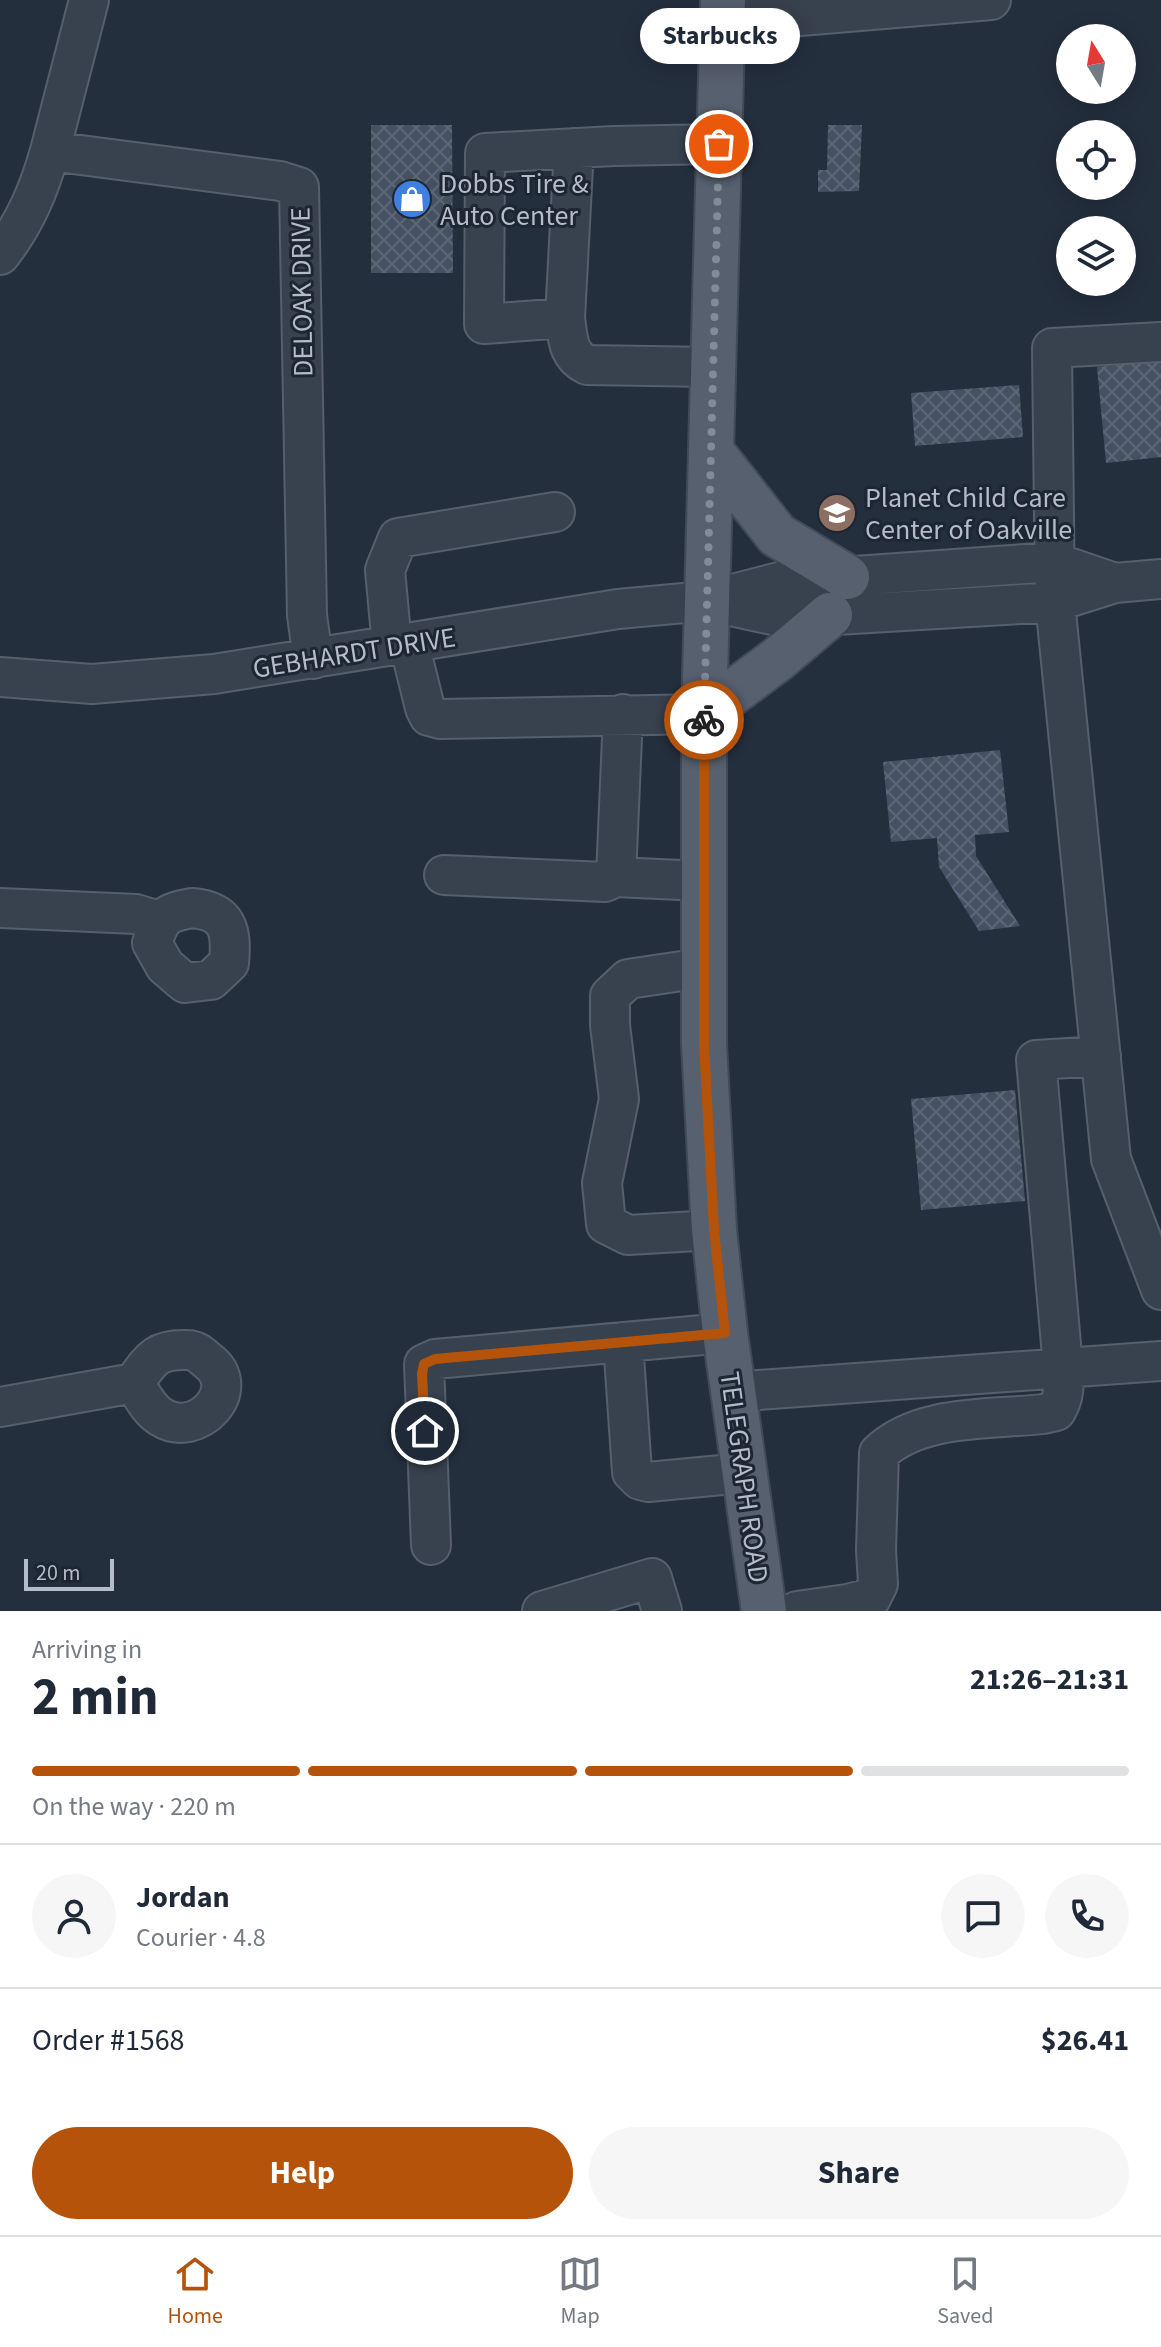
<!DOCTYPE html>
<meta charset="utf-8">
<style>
body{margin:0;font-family:"Source Sans 3",sans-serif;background:#f6f6f7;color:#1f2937;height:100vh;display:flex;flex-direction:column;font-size:30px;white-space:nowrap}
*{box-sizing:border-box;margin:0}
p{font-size:26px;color:#747a83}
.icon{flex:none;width:44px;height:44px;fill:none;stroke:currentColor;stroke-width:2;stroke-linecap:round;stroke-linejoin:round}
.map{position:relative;height:1611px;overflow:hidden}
.side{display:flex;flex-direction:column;background:#fff;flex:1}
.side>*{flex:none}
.needle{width:52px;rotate:349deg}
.controls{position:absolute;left:1056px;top:24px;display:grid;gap:16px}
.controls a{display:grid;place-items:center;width:80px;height:80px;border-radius:50%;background:#fff;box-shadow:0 4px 20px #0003;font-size:40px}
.scale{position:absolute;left:24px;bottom:20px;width:90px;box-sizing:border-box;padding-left:8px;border:4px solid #b4bcc9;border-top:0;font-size:22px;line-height:28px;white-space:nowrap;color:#b4bcc9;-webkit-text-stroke:6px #1d2633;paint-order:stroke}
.pin{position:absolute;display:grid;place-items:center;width:68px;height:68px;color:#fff;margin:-34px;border:4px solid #fff;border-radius:50%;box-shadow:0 2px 8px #0007}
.courier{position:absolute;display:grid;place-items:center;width:80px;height:80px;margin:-40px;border:6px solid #b45309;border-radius:50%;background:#fff;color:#222;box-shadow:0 2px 10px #0007}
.bubble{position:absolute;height:56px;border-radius:28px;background:#fff;box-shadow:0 4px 20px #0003;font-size:26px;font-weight:700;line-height:56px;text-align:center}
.overview em{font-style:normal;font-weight:700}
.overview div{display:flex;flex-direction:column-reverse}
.overview{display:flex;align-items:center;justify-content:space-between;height:136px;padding:0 32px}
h1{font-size:52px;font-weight:700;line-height:60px}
.bar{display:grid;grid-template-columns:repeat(4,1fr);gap:12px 8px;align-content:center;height:96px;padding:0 32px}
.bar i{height:10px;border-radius:6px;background:#e0e1e3}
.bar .active{background:#b45309}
.bar p{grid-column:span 4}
.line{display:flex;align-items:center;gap:20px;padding:0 32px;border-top:2px solid #e0e1e3}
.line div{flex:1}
.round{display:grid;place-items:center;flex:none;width:84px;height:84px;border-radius:42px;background:#f6f6f7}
.button{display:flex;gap:16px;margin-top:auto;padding:16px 32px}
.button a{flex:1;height:92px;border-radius:48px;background:#b45309;color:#fff;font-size:32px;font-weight:700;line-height:92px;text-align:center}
.button a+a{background:#f6f6f7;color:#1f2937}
.menu{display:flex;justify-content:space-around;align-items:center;height:112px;border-top:2px solid #e0e1e3;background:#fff;font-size:22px;color:#747a83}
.menu a{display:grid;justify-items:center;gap:4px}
.menu .active{color:#b45309}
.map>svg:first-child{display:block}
.building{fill:url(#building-cross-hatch)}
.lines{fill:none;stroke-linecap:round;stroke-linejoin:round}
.minor-casing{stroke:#565f6c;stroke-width:42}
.major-casing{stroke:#414a57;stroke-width:48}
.minor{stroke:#38414e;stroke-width:38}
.major{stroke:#56606e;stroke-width:44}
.done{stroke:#828b98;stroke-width:8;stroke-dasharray:0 14.4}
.route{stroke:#b45309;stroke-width:10}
.labels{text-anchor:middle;stroke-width:6;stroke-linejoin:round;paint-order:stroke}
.poi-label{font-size:28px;fill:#b4bcc9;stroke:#1d2633;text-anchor:start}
.street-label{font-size:28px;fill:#b4bcc9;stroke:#1d2633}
</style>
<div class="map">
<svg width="1161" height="1611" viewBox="0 0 1161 1611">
<defs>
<pattern id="building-cross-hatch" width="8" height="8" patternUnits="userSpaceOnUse" patternTransform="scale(2)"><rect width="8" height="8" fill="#455162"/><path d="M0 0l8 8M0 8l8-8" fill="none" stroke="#5d6877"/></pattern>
</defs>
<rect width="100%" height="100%" fill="#242f3e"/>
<!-- building -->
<path class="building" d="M371,125H452L453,273H371Z
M828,125H862L859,191L818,192V170H827Z
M1161,361V457L1106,463L1097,367Z
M1019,385L1023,437L915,446L911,393Z
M1000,750L1009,832L975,835L976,856L1020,926L979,931L939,867L937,838L891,842L883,762Z
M1015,1090L1025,1201L921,1210L911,1099Z"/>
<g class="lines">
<defs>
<path id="minor" d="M89,0L50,151L280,181L299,187L307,615L313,659
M723,14L800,16L991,0
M0,255C25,223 39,190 50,151
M565,318L574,148
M1161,342L1052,348L1055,602L1111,1159L1161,1290
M713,367L587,365C567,355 568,338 565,318L484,324L485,153L614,146L719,144
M717,603L786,618L1055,602L1115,583L1161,579
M409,643L425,708L429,716L440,719L704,714
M392,646L385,570L398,538L555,512
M0,677L92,684L214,674L618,609L706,601L783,581L1054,562L1115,583
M444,875L605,882L616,877L623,714
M616,877L702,881
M0,908L136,914L159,921
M192,908C228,911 232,930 229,963L211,980L185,983L165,966L152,943C161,917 164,913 192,908Z
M702,968L628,979L610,996V1025L619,1099L602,1183L606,1224L628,1235L714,1230
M623,1342L632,1472L640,1480L648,1482L743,1473
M731,1392L1161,1361
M0,1407L134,1383C151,1359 156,1349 187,1350C196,1350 201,1355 208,1361C245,1389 197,1440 161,1417C149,1410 142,1395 134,1383
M431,1545L424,1364L435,1359L725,1333
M542,1611L652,1578L662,1611
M797,1611L847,1604L871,1598L878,1584L876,1550L879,1453C920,1414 990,1420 1043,1414L1056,1411C1065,1396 1064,1385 1063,1367L1036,1060L1101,1056"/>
<path id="major" d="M723,0L704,714V1044L714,1230L725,1333L764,1611
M711,451L777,535L847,577
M704,714L778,659L830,615"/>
</defs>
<!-- minor casing -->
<use href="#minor" class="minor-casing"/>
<!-- major casing -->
<use href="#major" class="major-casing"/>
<!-- minor -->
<use href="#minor" class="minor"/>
<!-- major -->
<use href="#major" class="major"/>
</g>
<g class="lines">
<!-- done -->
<path class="done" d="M704,720L719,144"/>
<!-- route -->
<path class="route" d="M425,1431L422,1374L424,1364L435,1359L725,1333L714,1230L704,1044V720"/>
</g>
<!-- icons -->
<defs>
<symbol id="shop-disc" viewBox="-11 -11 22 22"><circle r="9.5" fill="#3f7fe0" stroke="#1d2633"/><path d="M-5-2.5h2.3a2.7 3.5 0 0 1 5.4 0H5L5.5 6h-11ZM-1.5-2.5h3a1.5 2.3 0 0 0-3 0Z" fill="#fff"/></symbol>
<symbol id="school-disc" viewBox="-11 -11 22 22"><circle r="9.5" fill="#8d6e63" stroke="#1d2633"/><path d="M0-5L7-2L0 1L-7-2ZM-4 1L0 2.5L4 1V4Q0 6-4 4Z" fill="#fff"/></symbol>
</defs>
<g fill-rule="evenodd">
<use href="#shop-disc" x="390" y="177" width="44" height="44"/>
<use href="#school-disc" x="815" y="491" width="44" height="44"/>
</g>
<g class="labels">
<!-- poi labels -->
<g class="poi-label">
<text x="440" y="193">Dobbs Tire &amp;<tspan x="440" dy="32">Auto Center</tspan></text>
<text x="865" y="507">Planet Child Care<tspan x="865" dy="32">Center of Oakville</tspan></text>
</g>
<!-- street labels -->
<g class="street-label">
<text transform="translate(301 292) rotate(-91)" y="10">DELOAK DRIVE</text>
<text transform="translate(354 652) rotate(-9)" y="10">GEBHARDT DRIVE</text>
<text transform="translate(745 1477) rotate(82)" y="10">TELEGRAPH ROAD</text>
</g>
</g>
</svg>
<div class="controls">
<a><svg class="needle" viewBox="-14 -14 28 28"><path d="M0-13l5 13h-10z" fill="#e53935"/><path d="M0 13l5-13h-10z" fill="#747a83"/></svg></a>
<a><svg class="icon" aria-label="locate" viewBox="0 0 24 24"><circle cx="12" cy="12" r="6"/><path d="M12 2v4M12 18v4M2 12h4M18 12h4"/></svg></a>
<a><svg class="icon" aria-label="layers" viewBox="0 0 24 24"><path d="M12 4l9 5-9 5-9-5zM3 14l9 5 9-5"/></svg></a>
</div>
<div class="scale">20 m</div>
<div class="pin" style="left:719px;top:144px;background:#ea580c"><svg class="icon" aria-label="bag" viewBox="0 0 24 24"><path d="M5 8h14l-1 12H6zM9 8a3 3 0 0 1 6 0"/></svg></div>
<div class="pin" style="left:425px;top:1431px;background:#1f2937"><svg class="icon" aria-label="home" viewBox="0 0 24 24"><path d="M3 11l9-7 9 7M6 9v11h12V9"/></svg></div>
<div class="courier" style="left:704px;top:720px"><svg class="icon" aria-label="bike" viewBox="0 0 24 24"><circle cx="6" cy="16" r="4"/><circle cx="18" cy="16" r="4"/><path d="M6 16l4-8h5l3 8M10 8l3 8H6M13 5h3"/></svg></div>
<div class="bubble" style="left:640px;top:8px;width:160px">Starbucks</div>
</div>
<section class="side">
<div class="overview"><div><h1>2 min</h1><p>Arriving in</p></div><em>21:26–21:31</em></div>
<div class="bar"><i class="active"></i><i class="active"></i><i class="active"></i><i></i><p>On the way · 220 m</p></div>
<div class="line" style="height:144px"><a class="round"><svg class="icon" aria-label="person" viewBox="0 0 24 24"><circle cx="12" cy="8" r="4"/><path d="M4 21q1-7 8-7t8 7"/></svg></a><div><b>Jordan</b><p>Courier · 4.8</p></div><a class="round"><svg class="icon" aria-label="chat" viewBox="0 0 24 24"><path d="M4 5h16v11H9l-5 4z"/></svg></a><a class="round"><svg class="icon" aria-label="phone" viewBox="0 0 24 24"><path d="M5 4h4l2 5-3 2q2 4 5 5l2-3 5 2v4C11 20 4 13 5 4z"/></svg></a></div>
<div class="line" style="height:104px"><div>Order #1568</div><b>$26.41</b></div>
<div class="button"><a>Help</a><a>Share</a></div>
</section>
<nav class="menu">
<a class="active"><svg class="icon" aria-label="home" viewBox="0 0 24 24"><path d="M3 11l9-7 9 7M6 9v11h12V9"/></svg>Home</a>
<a><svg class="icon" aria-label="map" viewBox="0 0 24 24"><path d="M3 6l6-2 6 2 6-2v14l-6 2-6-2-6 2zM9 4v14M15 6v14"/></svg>Map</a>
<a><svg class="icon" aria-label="saved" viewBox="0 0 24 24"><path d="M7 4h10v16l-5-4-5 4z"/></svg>Saved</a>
</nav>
